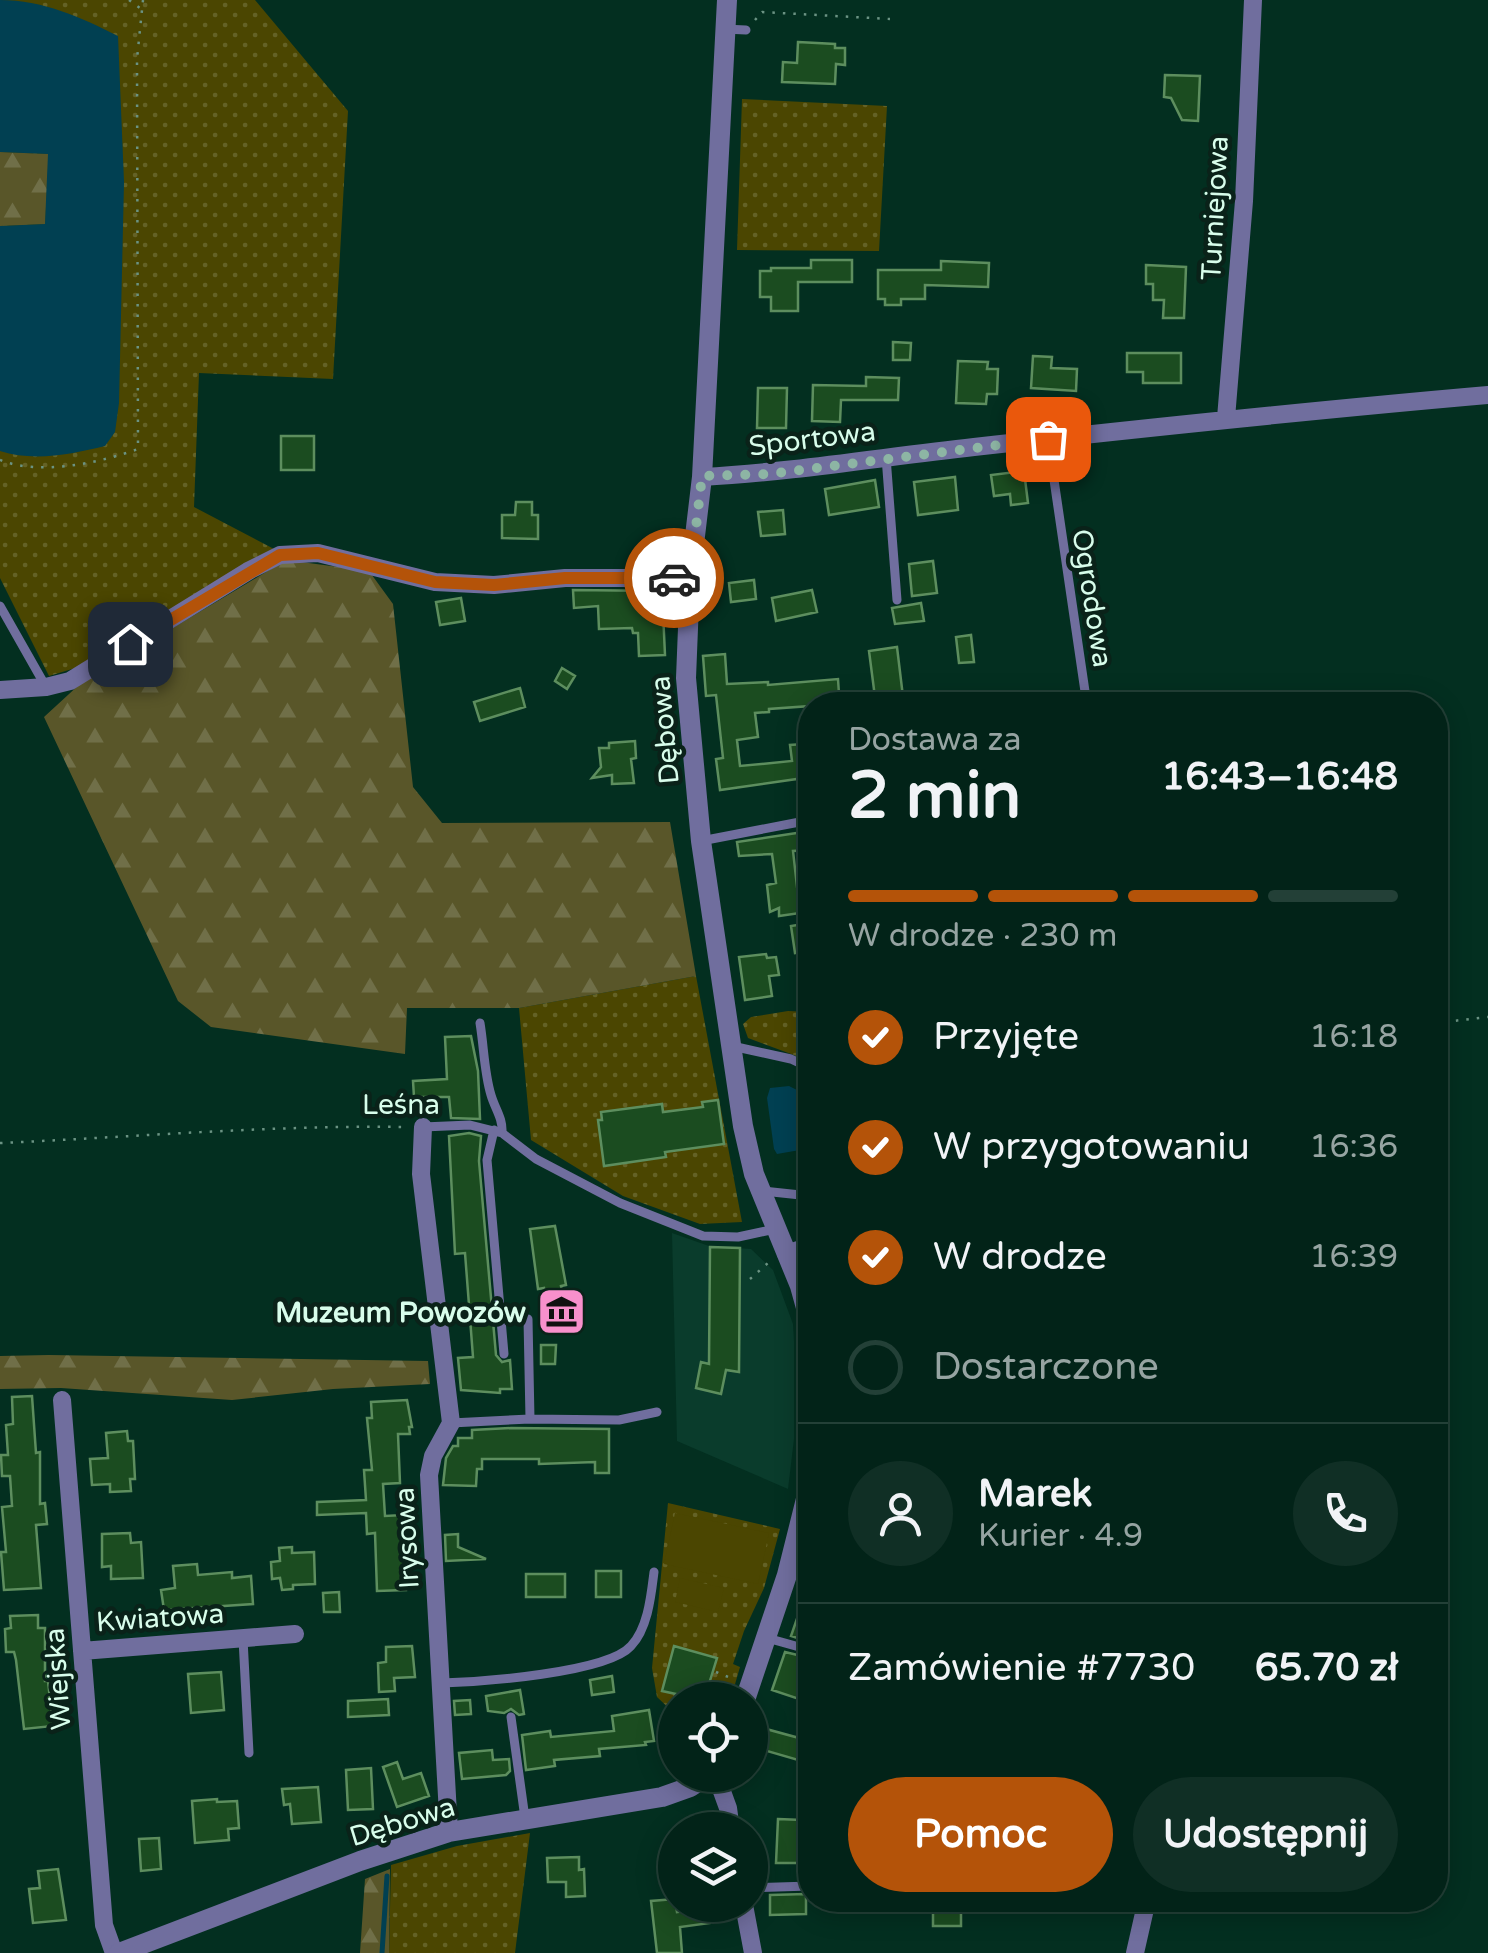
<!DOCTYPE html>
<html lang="pl">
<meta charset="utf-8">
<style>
body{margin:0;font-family:"Varela Round",sans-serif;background:#102f25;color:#f1f3f6;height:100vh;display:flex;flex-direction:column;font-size:38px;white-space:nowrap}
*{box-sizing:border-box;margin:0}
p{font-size:32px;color:#96a4a2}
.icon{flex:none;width:55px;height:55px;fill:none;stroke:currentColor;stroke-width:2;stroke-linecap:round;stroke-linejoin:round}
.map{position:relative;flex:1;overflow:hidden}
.details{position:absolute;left:798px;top:692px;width:650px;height:1220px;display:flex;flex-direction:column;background:#022318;border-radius:40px;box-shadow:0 5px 25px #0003,0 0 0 2px #234037}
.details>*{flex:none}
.buttons{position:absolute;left:658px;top:1682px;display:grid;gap:20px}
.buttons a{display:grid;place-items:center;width:110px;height:110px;border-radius:50%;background:#022318;box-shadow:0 5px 25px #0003,0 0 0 2px #234037;font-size:50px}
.pin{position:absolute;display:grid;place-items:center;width:85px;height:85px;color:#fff;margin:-42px;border-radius:20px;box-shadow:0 5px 15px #0006}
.courier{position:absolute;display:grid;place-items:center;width:100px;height:100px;margin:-50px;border:8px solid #b45309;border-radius:50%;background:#fff;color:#222;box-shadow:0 2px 12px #0007}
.overview em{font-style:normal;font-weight:700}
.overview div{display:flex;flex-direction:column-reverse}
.overview{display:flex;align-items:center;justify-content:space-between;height:170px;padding:0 50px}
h1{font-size:65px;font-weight:700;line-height:75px}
.bar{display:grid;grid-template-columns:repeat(4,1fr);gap:15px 10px;align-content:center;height:120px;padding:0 50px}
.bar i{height:12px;border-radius:8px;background:#234037}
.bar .active{background:#b45309}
.bar p{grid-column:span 4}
.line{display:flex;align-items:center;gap:25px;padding:0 50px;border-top:2px solid #234037}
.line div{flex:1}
.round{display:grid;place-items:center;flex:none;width:105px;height:105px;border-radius:52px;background:#102f25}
ol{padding:0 50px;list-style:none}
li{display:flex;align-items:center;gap:30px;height:110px}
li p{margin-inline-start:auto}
li .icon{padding:10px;border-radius:50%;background:#b45309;color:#fff;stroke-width:4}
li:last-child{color:#96a4a2}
li i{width:55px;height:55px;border:5px solid #234037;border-radius:50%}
.primary-button{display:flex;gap:20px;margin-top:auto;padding:20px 50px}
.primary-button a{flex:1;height:115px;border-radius:60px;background:#b45309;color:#fff;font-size:40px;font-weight:700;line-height:115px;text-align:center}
.primary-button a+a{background:#102f25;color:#f1f3f6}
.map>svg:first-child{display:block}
.built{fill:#0a3c2c}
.grass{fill:url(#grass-dots)}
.forest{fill:url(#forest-firs)}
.pitch{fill:#4b4601}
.water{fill:#014052}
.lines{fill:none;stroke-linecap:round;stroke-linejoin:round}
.stream{stroke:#014052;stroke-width:5}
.building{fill:#1b4c20;stroke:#5d8e5e;stroke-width:2.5}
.path{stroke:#6b9383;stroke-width:2.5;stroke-dasharray:2.5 8;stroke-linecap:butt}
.service{stroke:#706e9e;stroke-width:9}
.minor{stroke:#706e9e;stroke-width:18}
.tertiary{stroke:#706e9e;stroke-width:20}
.done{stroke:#8db5a4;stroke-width:10;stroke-dasharray:0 18}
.route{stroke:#b45309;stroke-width:12}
.labels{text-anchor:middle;stroke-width:9;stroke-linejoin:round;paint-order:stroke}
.street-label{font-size:28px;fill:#d8fdeb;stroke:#0a2219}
.poi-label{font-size:28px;font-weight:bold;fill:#d8fdeb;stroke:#0a2219;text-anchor:end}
</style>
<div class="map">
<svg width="1488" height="1953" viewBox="0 0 1488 1953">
<defs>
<pattern id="grass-dots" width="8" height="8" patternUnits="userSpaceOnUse" patternTransform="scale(2.5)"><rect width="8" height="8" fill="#4b4601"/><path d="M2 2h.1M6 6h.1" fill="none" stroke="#646226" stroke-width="1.8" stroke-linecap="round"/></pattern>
<pattern id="forest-firs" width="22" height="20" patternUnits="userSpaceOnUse" patternTransform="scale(2.5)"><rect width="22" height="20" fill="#595629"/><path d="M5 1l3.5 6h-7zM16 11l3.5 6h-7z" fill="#706f48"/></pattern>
</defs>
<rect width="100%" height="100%" fill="#032f20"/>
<!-- built -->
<path class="built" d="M672,1233L709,1246L751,1249L773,1270L793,1324L794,1341V1439L788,1489L677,1441Z"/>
<!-- grass -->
<path class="grass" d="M0,0H255L348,111L333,379L199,373L194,507L274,549L82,666L49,676L0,578Z
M742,99L887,106L879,251L737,250Z
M696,976L742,1222L700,1224L623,1196L531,1140L519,1008Z
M788,1011L810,1012V1061L748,1038L743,1024L751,1017Z
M668,1503L780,1529L764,1588L744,1631L733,1664L740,1667L731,1698L675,1700V1714L657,1697L652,1668Z
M530,1833L515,1953H389L391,1865L457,1846Z"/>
<!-- forest -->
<path class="forest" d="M0,152L49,154L45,224L0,226Z
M286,560L369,571L393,604L413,787L442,823L670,822L696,976L519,1008H407L405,1054L211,1027L178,1001L44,717L81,683Z
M49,1355L428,1361L430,1384L333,1389L232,1400L61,1388L0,1389V1356Z
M390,1869L389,1953H360L365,1879Z"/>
<!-- pitch -->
<path class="pitch" d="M675,1513L769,1533L758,1584L664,1564Z
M680,1578L724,1588L718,1612L675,1602Z"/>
<!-- water -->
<path class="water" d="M0,0C43,0 80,17 118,36L124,182L119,403L115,432L105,446C72,454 34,462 0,451V226L45,224L48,154L0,152Z
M789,1086L799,1091C803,1109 809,1132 800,1150L777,1154L774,1149L767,1098L770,1088Z"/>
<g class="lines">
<!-- stream -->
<path class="stream" d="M382,1953L387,1876"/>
</g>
<!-- building -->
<path class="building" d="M798,42L835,44V48H845V65L836,64L835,84L782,82L783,62L797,63Z
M1165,75L1200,76L1198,121L1182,120L1171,98L1164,97Z
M811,260H852V282H798V311H771V297H760V271H771V268H811Z
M941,261L989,263L988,287L925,285V299H901V305H885V299H878V270H941Z
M1146,265L1186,267L1184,318H1163L1164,300H1153V284H1146Z
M893,342L911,343L910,360H893Z
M1127,353H1181V383H1143V372H1127Z
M1033,356L1052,357L1051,368L1077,369L1076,391L1031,388Z
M958,361L988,362L987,369H998L997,394H987L986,404L956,403Z
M866,377L899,378L898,400H841L840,422L812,421L813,385L866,386Z
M758,388H787L786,428H757Z
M281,436H314V470H281Z
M1024,471L1028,503L1011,505L1010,494L994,496L991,475Z
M955,477L958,510L918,515L914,482Z
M875,480L879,507L829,515L825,489Z
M516,502H532V515H538V539L502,538V515H515Z
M783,510L785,534L761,536L758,512Z
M933,561L937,593L912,596L909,564Z
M754,580L756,599L731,602L729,583Z
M573,590L662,591L665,655L639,656L638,633H633L632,628L599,629L598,606L574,608Z
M812,590L817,612L776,621L772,598Z
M461,598L465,621L440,625L436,602Z
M921,603L924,621L895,624L892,608Z
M971,635L974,662L959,663L956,637Z
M897,647L904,705H876L869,651Z
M725,654L727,684L768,682V685L838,679L839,694L824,695V705L769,709V712L755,713L758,737L737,740L740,766L792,761L790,745L804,744L806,759H810V811H801L797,779L720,790L716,759L723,758L716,695L706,696L703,656Z
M562,668L575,676L567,689L555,681Z
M520,688L525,707L480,721L474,702Z
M635,741L636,758L631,759L634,783L612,784V775L592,778L601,767L599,748H609V743Z
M810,831V850L793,851L800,913L779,916V908L770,912L767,885L776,883L772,854L739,856L737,842Z
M810,923V951L795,953L791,926Z
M766,954L767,958L776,957L779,975L769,976L772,996L745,1000L739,957Z
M471,1036L478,1071L480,1119L451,1118L449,1097H414L413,1081L447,1079L445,1037Z
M718,1100L724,1144L665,1152L666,1157L604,1166L598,1120H602L601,1112L662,1104L663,1112L703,1107L702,1102Z
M469,1133L481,1136L479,1161L496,1355L502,1362L510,1360L512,1389H500V1393L461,1390L458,1358L473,1357L465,1253L455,1254L449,1136Z
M555,1226L566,1285L561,1286L564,1303L547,1306L544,1288L538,1289L530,1229Z
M710,1247L740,1248L739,1372L726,1370L721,1394L696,1388L701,1362L709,1364Z
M541,1345H556L555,1364H541Z
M32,1396L36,1453L40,1452V1504L45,1503L47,1524L36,1525L41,1588L4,1590L1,1552H6L2,1507L12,1506L10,1476H2L1,1455H8L6,1425L13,1424L12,1397Z
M407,1400L412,1427H409L410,1434H398L400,1483L383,1484L385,1516L403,1515L406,1590L377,1591L375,1533L367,1534L366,1513L317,1515V1502L366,1500L364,1470H372L367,1418H372L371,1402Z
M511,1428L609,1429V1473H595V1462L539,1464V1459H482V1469H477L476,1486L443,1485L446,1458L453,1446H458V1438H472V1430Z
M127,1431L128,1441H133L135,1479H130L131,1491L110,1492V1484L92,1485L90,1459L108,1458L106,1433Z
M130,1533L131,1543L141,1542L143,1578L111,1579V1566L102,1567V1534Z
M458,1534V1547L486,1559L446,1561L445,1535Z
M292,1547V1553L314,1552L315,1584L293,1585V1589L282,1590L280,1578L272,1579L271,1562L280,1561L279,1548Z
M197,1564L198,1575L232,1572V1578L251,1576L253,1604L164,1610L161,1590L175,1588L173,1566Z
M596,1571H621V1597H596Z
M526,1574H565V1597H526Z
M808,1587H810V1642L791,1636Z
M339,1592L340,1612H324L323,1593Z
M38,1615V1628H45V1681H48L53,1726L24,1729L16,1660L14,1652H6L5,1629L11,1628L10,1616Z
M412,1646L415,1677L394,1678L395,1691L379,1692L378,1663L386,1662V1647Z
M674,1646L717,1658L704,1700L662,1691Z
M785,1652L810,1658V1676L802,1700L772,1690Z
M221,1672L224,1710L191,1713L188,1674Z
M612,1676L614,1692L592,1695L590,1680Z
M520,1690L524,1714L519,1715L511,1709L504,1713L488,1711L486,1696Z
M388,1699L389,1715L348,1717V1701Z
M470,1700L471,1714L455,1715L454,1701Z
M649,1710L654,1741L645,1742L646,1745L599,1749L600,1756L554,1760L555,1766L526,1770L522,1735L550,1731L551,1737L614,1731L612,1716Z
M755,1726L810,1741L805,1762L750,1746Z
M492,1750L493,1760L509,1759L510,1771L506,1775L462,1779L459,1753Z
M397,1762L403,1779L421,1773L429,1796L397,1807L383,1767Z
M371,1768L373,1809L348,1810L346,1770Z
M318,1787L321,1822L292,1824L290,1804L284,1805L282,1789Z
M217,1799V1802L237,1801L239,1828L228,1829L229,1840L195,1843L192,1801Z
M778,1819L802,1820L801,1863H776Z
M159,1838L161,1869L141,1871L139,1839Z
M579,1857V1870L584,1869L585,1896L566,1897V1882H548L547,1858Z
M58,1869L66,1920L33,1923L29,1889L40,1888L38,1871Z
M806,1894V1914L770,1915V1895Z
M675,1899L677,1912L709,1908L710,1923L680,1927L682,1953H657L651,1901Z
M933,1900H961V1926H933Z"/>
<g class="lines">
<!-- path -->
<path class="path" d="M129,0L140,8
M755,20L762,12L890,19
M0,460C40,476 99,463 138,449L137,59L143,0
M1435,1023L1488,1017
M0,1143C136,1137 270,1125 406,1127
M750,1279L768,1263
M716,1672L733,1679"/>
<!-- service -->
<path class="service" d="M724,29L746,30
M1048,439L1087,705
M886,457L897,600
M0,606L46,687
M701,841L810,820
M480,1023C484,1047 484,1072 491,1095C495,1109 503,1118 502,1133
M732,1046L791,1059L810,1068
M423,1127L470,1125L502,1133L536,1159L620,1203L703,1236L738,1237L775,1229
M494,1130L487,1160L504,1354
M763,1191L810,1196
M528,1319L530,1419
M451,1423L530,1419L619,1420L657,1412
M767,1638L810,1650
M243,1639L249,1753
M442,1683C480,1682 607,1673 631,1646C648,1628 651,1596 654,1572
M511,1717L525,1818
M750,1888L810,1886
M924,1900L925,1903"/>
<!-- minor -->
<path class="minor" d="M1226,418L1244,201L1253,0
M702,477C793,472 883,457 974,447C1145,428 1316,410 1488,395
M0,690L46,687L70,681L250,570L280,555L318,553L435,582L494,585L565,578H690
M423,1127L421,1174L451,1423L433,1456L429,1475L449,1832
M786,1254L810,1246
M62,1400L104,1925L114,1953
M82,1651L295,1634
M716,1775L728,1808L731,1830
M744,1905L753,1953
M1135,1953L1147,1900"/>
<!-- tertiary -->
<path class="tertiary" d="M727,0L702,477L690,578L686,678L701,841L743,1126L754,1174L800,1286L810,1322
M745,1700L787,1575L810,1483
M119,1953L360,1861L449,1832L662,1797L690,1787L709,1775"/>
</g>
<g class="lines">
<!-- done -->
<path class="done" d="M674,578H690L702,476L769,474L1048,439"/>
<!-- route -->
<path class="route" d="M130,644L280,555L318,553L435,582L494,585L565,578H674"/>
</g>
<!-- icons -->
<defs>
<symbol id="museum-square" viewBox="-11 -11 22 22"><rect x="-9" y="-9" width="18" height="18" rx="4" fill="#f890cc" stroke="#0a2219"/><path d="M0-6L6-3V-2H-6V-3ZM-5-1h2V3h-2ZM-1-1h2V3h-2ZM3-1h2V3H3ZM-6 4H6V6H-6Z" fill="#111"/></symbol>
</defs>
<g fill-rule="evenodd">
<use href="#museum-square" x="534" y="1284" width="55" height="55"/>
</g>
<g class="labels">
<!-- street labels -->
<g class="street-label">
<text transform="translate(1214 208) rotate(-87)" y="10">Turniejowa</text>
<text transform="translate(812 438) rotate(-7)" y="10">Sportowa</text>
<text transform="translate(1093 598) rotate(81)" y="10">Ogrodowa</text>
<text transform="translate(664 730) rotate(-95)" y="10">Dębowa</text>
<text x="401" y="1114">Leśna</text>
<text transform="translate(406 1538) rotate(-93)" y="10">Irysowa</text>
<text transform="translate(160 1617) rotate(-4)" y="10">Kwiatowa</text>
<text transform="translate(57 1679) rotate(-94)" y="10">Wiejska</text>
<text transform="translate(402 1821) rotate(-17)" y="10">Dębowa</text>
</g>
<!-- poi labels -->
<g class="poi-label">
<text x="526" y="1322">Muzeum Powozów</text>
</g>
</g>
</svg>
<div class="buttons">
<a><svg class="icon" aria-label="locate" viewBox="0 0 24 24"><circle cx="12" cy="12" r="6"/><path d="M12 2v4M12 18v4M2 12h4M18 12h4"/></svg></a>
<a><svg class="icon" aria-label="layers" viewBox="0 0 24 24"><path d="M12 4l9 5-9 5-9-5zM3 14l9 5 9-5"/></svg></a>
</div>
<div class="pin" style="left:1048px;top:439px;background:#ea580c"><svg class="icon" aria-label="bag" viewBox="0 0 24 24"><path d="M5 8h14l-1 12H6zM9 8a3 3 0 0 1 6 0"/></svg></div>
<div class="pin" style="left:130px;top:644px;background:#1f2937"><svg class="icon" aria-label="home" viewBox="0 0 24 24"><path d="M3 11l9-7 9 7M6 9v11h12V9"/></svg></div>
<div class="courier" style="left:674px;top:578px"><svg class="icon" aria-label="car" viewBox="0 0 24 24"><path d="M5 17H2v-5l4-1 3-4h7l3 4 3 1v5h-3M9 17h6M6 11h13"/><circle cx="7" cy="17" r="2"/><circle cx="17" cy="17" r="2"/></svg></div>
<section class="details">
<div class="overview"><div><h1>2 min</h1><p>Dostawa za</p></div><em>16:43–16:48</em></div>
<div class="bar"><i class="active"></i><i class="active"></i><i class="active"></i><i></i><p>W drodze · 230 m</p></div>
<ol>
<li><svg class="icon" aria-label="check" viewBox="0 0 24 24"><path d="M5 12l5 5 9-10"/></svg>Przyjęte<p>16:18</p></li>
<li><svg class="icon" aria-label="check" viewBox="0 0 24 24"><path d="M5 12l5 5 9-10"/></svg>W przygotowaniu<p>16:36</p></li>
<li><svg class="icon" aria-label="check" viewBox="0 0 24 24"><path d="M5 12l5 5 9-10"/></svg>W drodze<p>16:39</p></li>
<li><i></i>Dostarczone</li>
</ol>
<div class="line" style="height:180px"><a class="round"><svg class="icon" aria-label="person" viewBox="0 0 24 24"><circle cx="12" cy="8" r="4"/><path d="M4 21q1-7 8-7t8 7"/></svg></a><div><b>Marek</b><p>Kurier · 4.9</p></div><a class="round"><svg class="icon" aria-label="phone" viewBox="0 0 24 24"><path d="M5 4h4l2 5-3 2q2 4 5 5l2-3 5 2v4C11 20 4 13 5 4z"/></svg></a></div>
<div class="line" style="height:130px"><div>Zamówienie #7730</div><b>65.70 zł</b></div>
<div class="primary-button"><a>Pomoc</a><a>Udostępnij</a></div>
</section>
</div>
